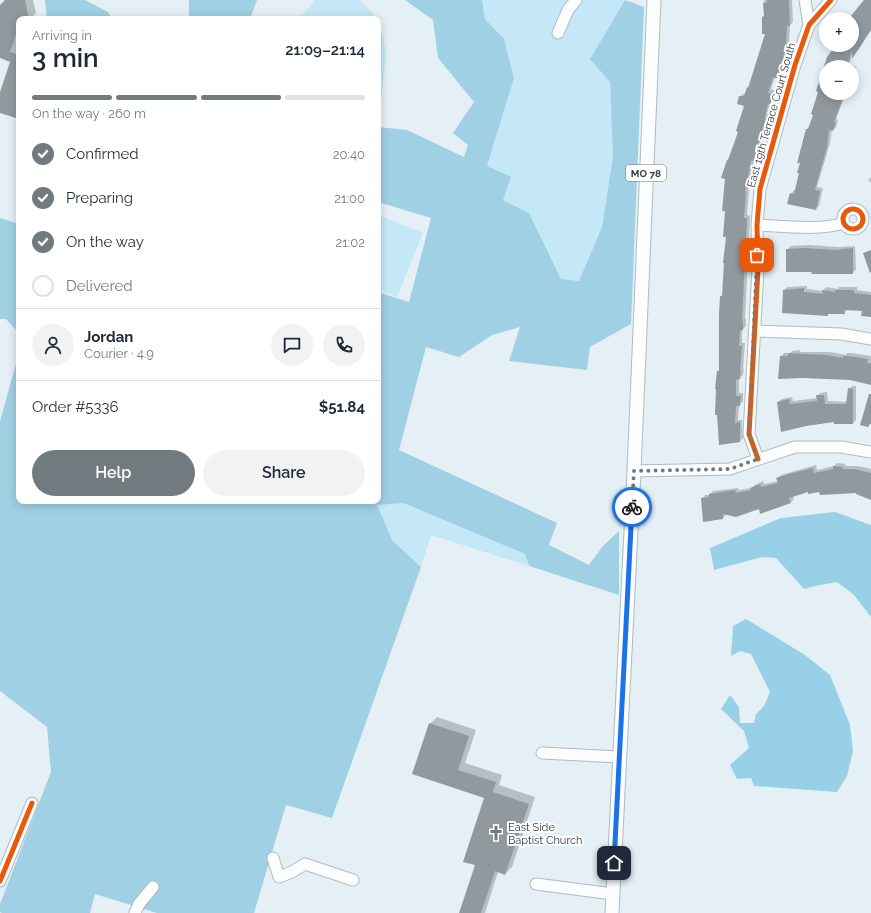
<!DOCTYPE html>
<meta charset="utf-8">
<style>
body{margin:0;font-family:Raleway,sans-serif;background:#f2f2f3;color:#1f2937;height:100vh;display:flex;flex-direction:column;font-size:15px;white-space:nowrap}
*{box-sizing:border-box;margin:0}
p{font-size:13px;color:#747a83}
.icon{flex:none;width:22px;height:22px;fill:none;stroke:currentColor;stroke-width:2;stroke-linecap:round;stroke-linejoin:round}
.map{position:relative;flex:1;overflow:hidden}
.side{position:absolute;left:16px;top:16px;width:365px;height:488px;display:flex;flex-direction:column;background:#fff;border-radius:8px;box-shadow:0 2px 10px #0003}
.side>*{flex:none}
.tools{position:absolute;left:819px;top:12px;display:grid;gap:8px}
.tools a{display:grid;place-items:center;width:40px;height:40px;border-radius:50%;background:#fff;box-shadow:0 2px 10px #0003;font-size:20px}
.pin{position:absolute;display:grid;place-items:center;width:34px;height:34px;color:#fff;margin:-17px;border-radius:8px;box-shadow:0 2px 6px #0006}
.courier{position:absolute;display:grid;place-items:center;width:40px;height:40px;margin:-20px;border:3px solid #1a73e8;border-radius:50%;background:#fff;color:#222;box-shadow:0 1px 5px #0007}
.head em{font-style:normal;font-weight:600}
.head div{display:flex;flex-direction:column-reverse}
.head{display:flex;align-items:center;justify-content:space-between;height:68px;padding:0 16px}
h1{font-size:26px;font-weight:600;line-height:30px}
.bar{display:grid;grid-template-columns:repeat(4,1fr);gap:6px 4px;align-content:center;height:48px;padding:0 16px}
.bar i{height:5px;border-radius:3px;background:#e0e1e3}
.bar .on{background:#717b7f}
.bar p{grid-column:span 4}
.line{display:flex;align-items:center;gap:10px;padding:0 16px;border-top:1px solid #e0e1e3}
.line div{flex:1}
.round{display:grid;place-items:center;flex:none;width:42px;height:42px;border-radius:21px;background:#f2f2f3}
ol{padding:0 16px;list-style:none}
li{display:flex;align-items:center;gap:12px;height:44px}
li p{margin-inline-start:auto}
li .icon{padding:4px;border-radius:50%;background:#717b7f;color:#fff;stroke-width:4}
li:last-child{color:#747a83}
li i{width:22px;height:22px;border:2px solid #e0e1e3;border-radius:50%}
.cta{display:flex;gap:8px;margin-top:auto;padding:8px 16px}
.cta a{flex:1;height:46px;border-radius:24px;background:#717b7f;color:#fff;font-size:16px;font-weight:600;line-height:46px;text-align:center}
.cta a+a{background:#f2f2f3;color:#1f2937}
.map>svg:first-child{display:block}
.green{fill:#c4e8f7}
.forest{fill:#a0d0e3}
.water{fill:#97d0e7}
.shadow{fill:#0003}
.building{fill:#90999d}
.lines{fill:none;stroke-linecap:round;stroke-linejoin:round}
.minor-casing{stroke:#b1bbbf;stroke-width:13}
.major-casing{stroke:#b1bbbf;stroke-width:15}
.minor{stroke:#fbfdfe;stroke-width:11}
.major{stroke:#fbfdfe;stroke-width:13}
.cycleway-casing{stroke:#fff;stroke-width:8}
.cycleway{stroke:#e8590c;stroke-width:5}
.done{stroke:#717b7f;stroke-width:4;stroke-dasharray:0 7.2}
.route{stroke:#1a73e8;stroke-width:5}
.labels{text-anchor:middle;stroke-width:4;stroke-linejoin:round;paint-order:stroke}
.shield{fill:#fff;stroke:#707679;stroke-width:1}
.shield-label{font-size:10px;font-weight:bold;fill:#333c40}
.street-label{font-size:11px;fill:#333c40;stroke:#fff}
.poi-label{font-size:11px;fill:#333c40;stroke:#fff;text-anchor:start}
</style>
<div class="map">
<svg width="871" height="913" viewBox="0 0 871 913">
<rect width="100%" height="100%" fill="#e4f0f5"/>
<!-- green -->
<path class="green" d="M315,0H360L378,19H299Z
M482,0H625L590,59L610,81L613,156L602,227L579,281L561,279L529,213L503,200L487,166L514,78L504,39L485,19Z
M378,19L379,21L386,52L382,93L378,103Z
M378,215L423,233L397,297L378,289Z
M404,502L525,554L529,566L431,535L421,567L392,540L376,505Z"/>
<!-- forest -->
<path class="forest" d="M45,0H85L108,12L112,19H47Z
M189,0H257L250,19H167V17H189Z
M405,0H482L485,19L504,39L514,78L487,166L511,177L503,200L529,213L561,279L579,281L602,227L613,156L610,82L590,59L625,0L644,7L631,324L590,347L587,370L509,361L520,327L492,335L459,357L426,347L399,450L557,523L549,545L589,565L603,546L619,531V595L529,566L525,554L404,503L377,505L392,540L421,567L332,818L286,805L254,913H157L95,894L90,913H2L0,912V904L51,772L47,727L0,691V421L19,353V501H378V292L409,302L431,218L378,202V127L407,130L464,157L468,145L453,133L474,102L438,58L433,20Z
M0,218L19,224V333L6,319H0Z"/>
<!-- water -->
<path class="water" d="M835,512L871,525V617L854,595L837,582L815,586L804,589L776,558L762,557L714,570L710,548L781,518Z
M746,619L805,655L830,675L850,725L853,751L847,776L837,792L754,786L751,778L737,779L730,765L749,748L744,731L721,709L730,695L739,707L740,723H754L756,714L764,706L770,692L751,654L740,651L731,656L733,626Z"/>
<!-- shadow -->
<path class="shadow" d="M6,0H33L36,13L30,19H19V37L16,46H19V118L0,112V95L11,61L0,57V6Z
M764,0H792L793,22L790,25L789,42L780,74L775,77L771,89L776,91L773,99L770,103L767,114H769L762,142L756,157L754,160L748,190H749L747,215L750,216L745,319H746V326L742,330V343H745L743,369H744L743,375L739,378V393H743V401L739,405L738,420H742L743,438L740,441L718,371L720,369L721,296L723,294L727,236V160L730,158L740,131L746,106L740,97L743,94H746L748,88L750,85L767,33L763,17L765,15Z
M865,0H871V29L859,49L856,52L853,50L850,63L856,67L852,70V67H826V93H846L836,119L838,120L836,127L833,130L832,129L830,143L817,187L823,188L819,206L816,209L791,194L794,190L796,191L807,129L810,127L814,114L819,91L817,90L828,57L837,45H852V24Z
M871,177V183L868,180Z
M809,245L839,247L855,246L856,270L852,273L787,250L791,246Z
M807,286V289L823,291L826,287L838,289L839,287H857V290L871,292V316L864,310L848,309L844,313L828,314L783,312L784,290L787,287Z
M800,350V352H830L846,355L847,353H852L871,356V384L781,357L784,353H790L792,351Z
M852,386H856V420L853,423H835V421L778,402L782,399L792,397L793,401L818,398L817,396L820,393L827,392L828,401L848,402L849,389Z
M837,463L845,464L846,466H858L871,469V498L858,492L809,490L793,496L794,499L791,502L761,513L759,508L727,514L723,518L702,499L705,495H709L713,491L738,488L739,490L752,488L755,485L763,481L764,484L778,481L777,479L781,475L816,465L817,470L834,466Z
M437,717L476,730L465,763L502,775L499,785L535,797L512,867L505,874L498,872L485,913H460L476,865L486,797L413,774L430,724Z"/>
<!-- building -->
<path class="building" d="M5,0H25L29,19H19V25L10,52L19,55V119L0,113V92L10,62L0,58V5Z
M767,0H789L790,26H787L786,44L787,45L777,78H773L768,93L774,94L770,104H768L765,117H766L759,146L753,161H751L745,193H746L744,218H747L742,321H743V330L740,331L739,346H742L740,371H741L740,379L736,380V396H741L740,406H736L735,423L740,422V442L719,445L717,415H715L716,389H715L717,371H719V314L720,296H722L724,263H723L726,237H723L725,211H722L725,179L721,178L727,160H728L738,132L736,131L744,106L737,104L739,96H744L747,87L748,88L765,34H762V17L764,16L763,3L767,2Z
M864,0H871V30L852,59V50L847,67H825L826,93H845L834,122L836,123L833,131L829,130L827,147L815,190L820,191L816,210L787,204L790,193L794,194L799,173H797L800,163H797L806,129H808L813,115L811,114L818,92L816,91L827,57L836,45H852V19L850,17Z
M805,248L835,250L853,248V274H811L812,272H786V249Z
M871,250V272L870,273L863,253Z
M804,288V292L823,294L822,290L835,292V290H854V293L871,295V317L861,316L862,311L844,310L845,314H828V316L782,313L783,290Z
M788,353L826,355L843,358V356H848L868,359L867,363H871V385L850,380L803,378L778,379L780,356H788Z
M848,388L853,389V424H834V422L806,426L781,432L777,402L789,399L790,404L817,401L816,395H824L825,404H846Z
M869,394H871V424H870L868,427L860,425Z
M833,466L842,467L843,469H854L871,473V500L856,494V493L820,495L819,492L808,494V492L789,498L791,503L760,514L759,509L736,517L723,514V519L703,522L701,498L709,497V494L735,490L736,493L751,490L750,488L760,484L761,487L778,483L776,478L792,473L813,468L814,473L833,469Z
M429,723L469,736L458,770L496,782L493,792L529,804L505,875L495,871L481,913H459L475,865L463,862L484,798L412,774Z"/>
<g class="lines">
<defs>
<path id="minor" d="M805,0L809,25
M558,33L568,10L576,0
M843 219a10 10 0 1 1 20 0a10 10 0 1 1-20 0Z
M757,225C779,226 823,231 843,223
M754,331L841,334L871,339
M758,459L749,434L758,269L757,225L760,189L795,65L809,25L831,0
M634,471L730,469L795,447H841L871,452
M542,753L619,757
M273,858L279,877L292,872L305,864L353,880
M0,881L32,803
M536,884L613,894
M135,913L139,904L153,887"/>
<path id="major" d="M612,913L634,471L654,0"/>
</defs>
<!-- minor casing -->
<use href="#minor" class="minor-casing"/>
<!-- major casing -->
<use href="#major" class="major-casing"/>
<!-- minor -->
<use href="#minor" class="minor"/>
<!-- major -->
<use href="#major" class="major"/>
<defs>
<path id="cycleway" d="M843 219a10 10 0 1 1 20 0a10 10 0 1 1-20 0Z
M758,459L749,434L758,269L757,225L760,189L795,65L809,25L831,0
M0,881L32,803"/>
</defs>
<!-- cycleway casing -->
<use href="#cycleway" class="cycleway-casing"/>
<!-- cycleway -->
<use href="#cycleway" class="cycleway"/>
</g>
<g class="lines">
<!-- done -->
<path class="done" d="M632,507L634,471L730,469L758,459L749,434L757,255"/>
<!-- route -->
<path class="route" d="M614,863L632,507"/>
</g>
<!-- icons -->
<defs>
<symbol id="church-bare" viewBox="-9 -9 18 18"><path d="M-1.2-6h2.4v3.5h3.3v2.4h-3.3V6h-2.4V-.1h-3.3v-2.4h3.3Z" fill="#717b7f" stroke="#fff" stroke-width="2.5" paint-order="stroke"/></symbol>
</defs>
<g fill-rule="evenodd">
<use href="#church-bare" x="485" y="822" width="22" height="22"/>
</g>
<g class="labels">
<!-- shield labels -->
<rect class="shield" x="626" y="165" width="40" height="16" rx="3"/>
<g class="shield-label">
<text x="646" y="177">MO 78</text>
</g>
<!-- street labels -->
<g class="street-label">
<text transform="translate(771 115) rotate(-74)" y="4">East 19th Terrace Court South</text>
</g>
<!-- poi labels -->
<g class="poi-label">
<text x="508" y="831">East Side<tspan x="508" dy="13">Baptist Church</tspan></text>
</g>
</g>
</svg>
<div class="tools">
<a>+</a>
<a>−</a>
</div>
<div class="pin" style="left:757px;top:255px;background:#ea580c"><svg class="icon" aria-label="bag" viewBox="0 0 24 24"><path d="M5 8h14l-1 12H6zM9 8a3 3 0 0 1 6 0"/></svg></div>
<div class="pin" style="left:614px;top:863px;background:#1f2937"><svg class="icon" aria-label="home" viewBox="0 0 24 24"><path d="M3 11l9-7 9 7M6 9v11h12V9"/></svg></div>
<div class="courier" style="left:632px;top:507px"><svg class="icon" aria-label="bike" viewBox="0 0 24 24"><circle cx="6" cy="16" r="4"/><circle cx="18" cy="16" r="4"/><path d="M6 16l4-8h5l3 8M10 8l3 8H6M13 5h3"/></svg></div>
<section class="side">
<div class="head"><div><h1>3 min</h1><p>Arriving in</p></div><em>21:09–21:14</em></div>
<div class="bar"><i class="on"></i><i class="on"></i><i class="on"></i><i></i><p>On the way · 260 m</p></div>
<ol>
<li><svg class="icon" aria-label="check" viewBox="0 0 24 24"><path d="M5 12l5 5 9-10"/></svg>Confirmed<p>20:40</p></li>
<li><svg class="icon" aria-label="check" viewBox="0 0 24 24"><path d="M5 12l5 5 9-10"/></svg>Preparing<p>21:00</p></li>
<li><svg class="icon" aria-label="check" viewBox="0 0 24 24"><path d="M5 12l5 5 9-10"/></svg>On the way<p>21:02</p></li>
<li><i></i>Delivered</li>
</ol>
<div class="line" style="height:72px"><a class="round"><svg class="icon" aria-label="person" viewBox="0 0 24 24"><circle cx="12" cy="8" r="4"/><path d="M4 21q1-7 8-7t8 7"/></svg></a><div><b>Jordan</b><p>Courier · 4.9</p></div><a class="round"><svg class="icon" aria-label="chat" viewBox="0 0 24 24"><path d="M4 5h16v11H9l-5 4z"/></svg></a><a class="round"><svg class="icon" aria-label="phone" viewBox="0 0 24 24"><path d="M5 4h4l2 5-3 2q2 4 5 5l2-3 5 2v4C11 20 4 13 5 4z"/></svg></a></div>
<div class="line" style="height:52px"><div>Order #5336</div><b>$51.84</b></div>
<div class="cta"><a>Help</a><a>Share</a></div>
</section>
</div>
